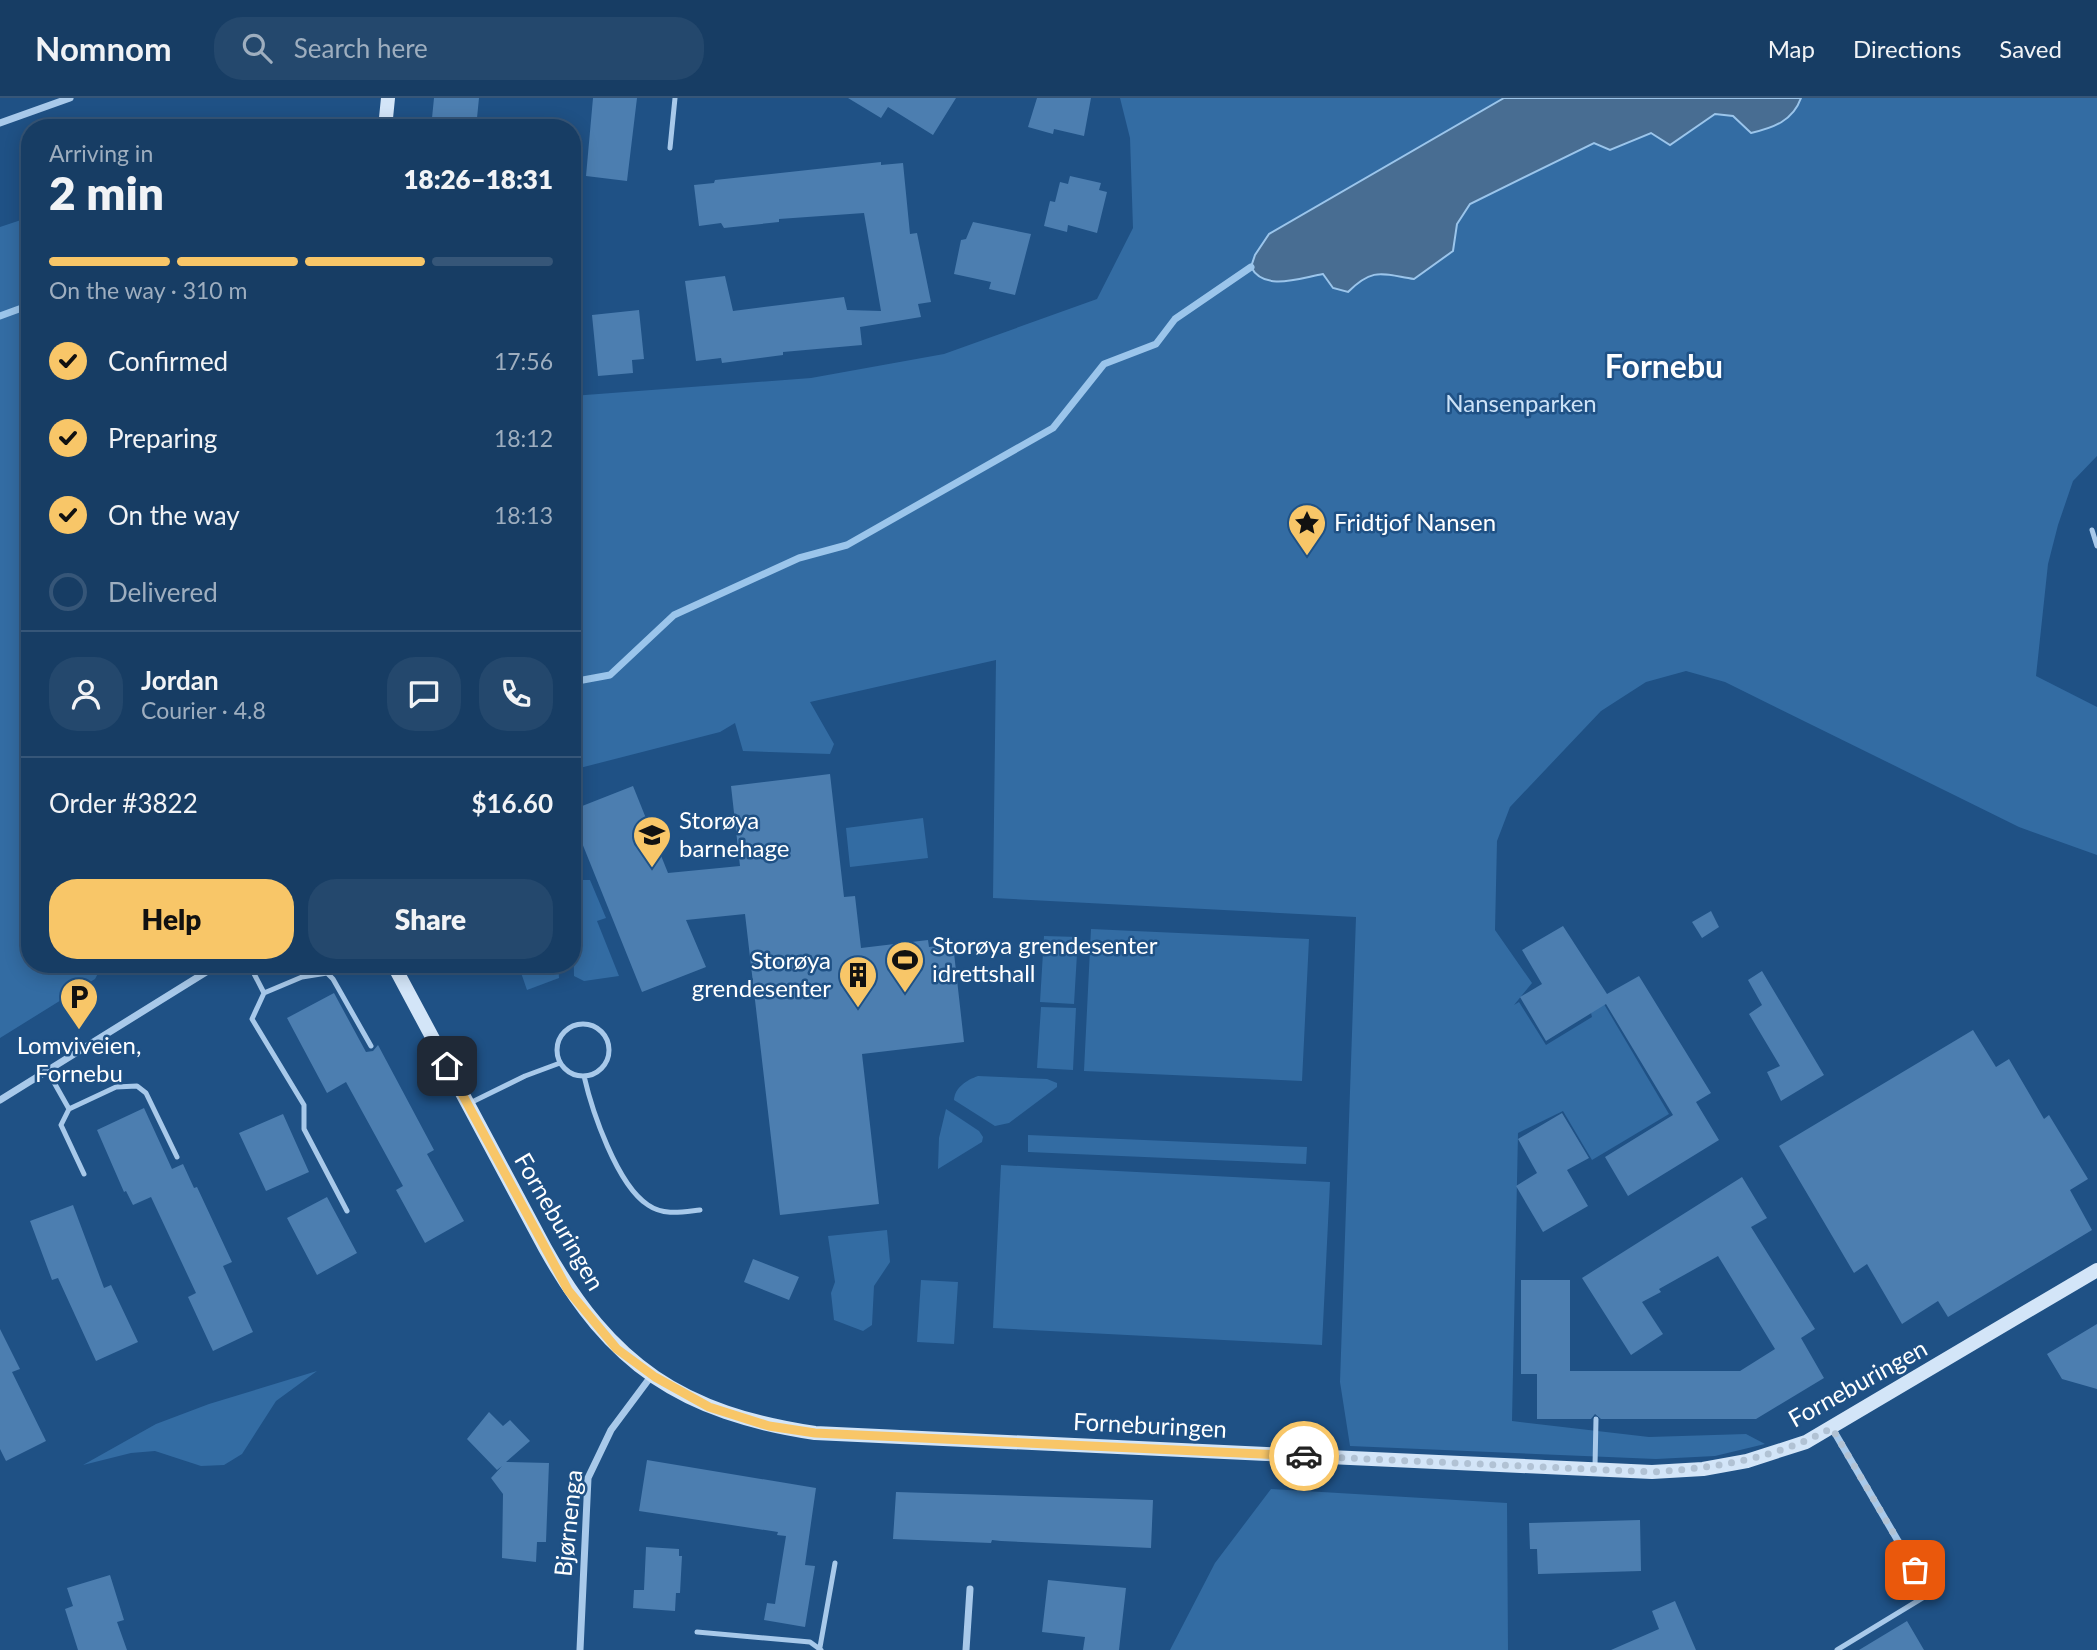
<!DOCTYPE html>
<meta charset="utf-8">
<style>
body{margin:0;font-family:Lato,sans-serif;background:#24486d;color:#f1f3f6;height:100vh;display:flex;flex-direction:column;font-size:26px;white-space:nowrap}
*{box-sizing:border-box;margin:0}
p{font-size:23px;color:#9eaebf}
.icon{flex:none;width:38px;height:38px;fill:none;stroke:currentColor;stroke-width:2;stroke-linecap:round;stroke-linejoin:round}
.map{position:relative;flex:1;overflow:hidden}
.drawer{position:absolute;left:21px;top:21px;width:560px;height:854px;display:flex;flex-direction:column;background:#173d64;border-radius:28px;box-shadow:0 4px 18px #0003,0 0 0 2px #365678}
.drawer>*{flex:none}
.pin{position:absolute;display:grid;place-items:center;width:60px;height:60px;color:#fff;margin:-30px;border-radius:14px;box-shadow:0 4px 10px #0006}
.courier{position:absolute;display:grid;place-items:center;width:70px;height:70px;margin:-35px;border:5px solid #f8c668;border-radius:50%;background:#fff;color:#222;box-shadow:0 2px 9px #0007}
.head em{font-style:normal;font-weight:800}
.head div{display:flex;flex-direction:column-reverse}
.head{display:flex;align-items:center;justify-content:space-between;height:119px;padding:0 28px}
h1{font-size:46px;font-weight:800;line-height:52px}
.bar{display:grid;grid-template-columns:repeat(4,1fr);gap:10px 7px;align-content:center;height:84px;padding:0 28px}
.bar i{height:9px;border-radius:5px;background:#365678}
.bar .selected{background:#f8c668}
.bar p{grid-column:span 4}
.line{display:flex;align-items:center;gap:18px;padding:0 28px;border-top:2px solid #365678}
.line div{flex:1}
.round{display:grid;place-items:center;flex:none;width:74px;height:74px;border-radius:28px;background:#24486d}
ol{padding:0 28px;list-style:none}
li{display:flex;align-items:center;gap:21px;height:77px}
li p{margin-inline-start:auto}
li .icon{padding:7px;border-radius:50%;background:#f8c668;color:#111;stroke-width:4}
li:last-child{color:#9eaebf}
li i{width:38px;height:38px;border:4px solid #365678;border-radius:50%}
.primary-button{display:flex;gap:14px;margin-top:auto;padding:14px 28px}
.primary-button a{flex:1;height:80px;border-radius:28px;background:#f8c668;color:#111;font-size:28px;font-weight:800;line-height:80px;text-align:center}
.primary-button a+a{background:#24486d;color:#f1f3f6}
header{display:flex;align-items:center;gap:42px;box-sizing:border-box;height:98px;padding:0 35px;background:#173d64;border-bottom:2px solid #365678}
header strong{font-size:33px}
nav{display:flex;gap:38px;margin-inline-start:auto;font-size:24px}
.search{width:490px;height:63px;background:#24486d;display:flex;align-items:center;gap:18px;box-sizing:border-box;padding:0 24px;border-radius:28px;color:#9eaebf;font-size:26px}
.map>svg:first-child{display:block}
.green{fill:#336ca3}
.water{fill:#486d92;stroke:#9bc5eb;stroke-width:2}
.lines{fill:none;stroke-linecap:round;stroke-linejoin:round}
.stream{stroke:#9bc5eb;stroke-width:7}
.building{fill:#4c7eb0}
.lane{stroke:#a8c9ea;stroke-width:5}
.street{stroke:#a8c9ea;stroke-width:7}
.secondary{stroke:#d3e5f8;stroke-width:14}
.done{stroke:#b1c2d4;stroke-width:7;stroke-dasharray:0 12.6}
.route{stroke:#f8c668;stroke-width:9}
.labels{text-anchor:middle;stroke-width:5;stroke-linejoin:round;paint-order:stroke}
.park-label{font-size:24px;fill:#cce2f7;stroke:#1f5185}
.poi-label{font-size:24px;fill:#fff;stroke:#1f5185;text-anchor:start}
.street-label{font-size:24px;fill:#fff;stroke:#1f5185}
.district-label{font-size:32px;font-weight:bold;fill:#fff;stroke:#1f5185}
</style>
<header>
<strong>Nomnom</strong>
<div class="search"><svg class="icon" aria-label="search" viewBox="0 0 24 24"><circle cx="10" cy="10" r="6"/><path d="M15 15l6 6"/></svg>Search here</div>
<nav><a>Map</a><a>Directions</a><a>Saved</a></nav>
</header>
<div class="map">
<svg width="2097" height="1552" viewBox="0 0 2097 1552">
<rect width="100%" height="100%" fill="#1f5185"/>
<!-- green -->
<path class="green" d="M1120,0H2097V358L2073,383L2058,427L2048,466L2036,578L2097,609V757L2019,729L1725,584L1686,573L1646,584L1601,613L1510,709L1497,743L1495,832L1532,885L1514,907L1519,904L1546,947L1592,919L1589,907L1601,901L1669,1016L1592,1062L1563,1013L1518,1035L1512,1323L1649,1339L1746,1336L1765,1346L1715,1358L1656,1361L1350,1348L1340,1284L1356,819L993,800L996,562L810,604L834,646L830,656L743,653L735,625L720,634L572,672V298L811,280L944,256L1097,201L1133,130L1130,40Z
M30,119V866H103L95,881L0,940V129Z
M923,720L928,760L850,769L846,730Z
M572,762L580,782H590L606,820L597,823L619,878L584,883L574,878Z
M1091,831L1309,841L1302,983L1084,973Z
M1044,838L1078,839L1074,906L1040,904Z
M518,866H558L559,880L527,892Z
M1041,909L1076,910L1073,972L1037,970Z
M978,978L1047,981L1057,985V989L1009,1025L995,1028L954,1002C955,989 967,982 978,978Z
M946,1011L979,1033L983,1039L982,1044L938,1071L939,1040Z
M1028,1037L1307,1049L1306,1066L1028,1054Z
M1001,1067L1330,1084L1322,1247L993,1230Z
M887,1132L890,1164L874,1188L872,1227L863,1233L834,1222L831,1195L835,1184L828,1138Z
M921,1182L958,1184L954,1246L917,1244Z
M317,1273L276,1303L242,1356L224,1367L201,1368L155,1353L131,1355L83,1367L156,1326L209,1306Z
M1271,1391L1507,1405L1508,1552H1170L1215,1465Z"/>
<!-- water -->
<path class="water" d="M1504,0H1801C1793,23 1773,30 1751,35L1733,18L1715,16L1670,47L1651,35L1610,52L1594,45L1470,106L1457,126L1453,153L1414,181C1382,176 1373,169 1348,194L1333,190L1323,176C1300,180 1264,194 1251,169L1255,157L1269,136Z"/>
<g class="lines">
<!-- stream -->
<path class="stream" d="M0,218L30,207
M572,584L610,577L674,517L799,460L847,447L1053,330L1104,266L1156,246L1175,221L1251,169"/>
</g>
<!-- building -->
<path class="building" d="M434,0H479L476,30H431Z
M593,0H637L627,83L586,78Z
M848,0H956L933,37L888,9L881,20Z
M1037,0H1091L1084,38L1054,31L1053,36L1028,29Z
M881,64V67L903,65L910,136L917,135L931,204L918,206L921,219L860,229L862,247L783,254V257L722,265L721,260L696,263L685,183L725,178L733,213L844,199L847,212L881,213L864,115L779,121V124L724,130L721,125L699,128L694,87L714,85L715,82Z
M1070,78L1101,85L1099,92L1107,94L1097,135L1068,127L1067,134L1044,128L1050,103L1055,104L1060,84L1068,86Z
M973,124L1031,136L1015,197L989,191L991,184L954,176L961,142L966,141Z
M639,212L644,261L632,262L633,275L598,278L592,217Z
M830,676L844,799L855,798L861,850L928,842L929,849L953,846L964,944L862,956L879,1106L780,1117L745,816L686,822L706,869L642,894L578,735L572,712L633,688L668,775L740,768L731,688Z
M1711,813L1719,829L1702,840L1692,824Z
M1563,828L1607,896L1639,878L1711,995L1696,1004L1719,1042L1628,1098L1605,1059L1673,1017L1606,906L1546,943L1520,899L1542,886L1522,852Z
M1762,873L1824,977L1781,1003L1767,974L1780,968L1749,916L1762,907L1748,882Z
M334,895L366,954L373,953L378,947L434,1052L427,1056L464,1123L425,1145L396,1092L403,1088L346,984L327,995L287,920Z
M1973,932L1996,969L2009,961L2044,1021L2049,1017L2088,1081L2070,1092L2092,1132L1948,1219L1938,1203L1902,1226L1867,1166L1854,1175L1779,1048Z
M144,1010L172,1071L183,1066L194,1090L197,1089L232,1164L223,1168L253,1234L213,1253L188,1199L196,1195L151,1099L133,1107L126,1093L124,1094L97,1032Z
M1562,1015L1589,1060L1567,1072L1588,1108L1543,1134L1516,1088L1537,1075L1518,1041Z
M283,1016L309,1074L266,1093L239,1035Z
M1742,1079L1767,1120L1751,1129L1815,1231L1801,1240L1824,1280L1756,1321H1601L1595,1316L1591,1321H1537V1276H1521V1182H1570V1273H1740L1775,1251L1718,1158L1659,1191L1661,1194L1642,1204L1663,1236L1631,1257L1582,1180Z
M327,1099L357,1155L317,1177L287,1120Z
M73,1107L104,1190L111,1187L138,1244L96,1263L58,1180L52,1182L30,1123Z
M753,1161L799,1179L789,1202L744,1184Z
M2097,1226V1291L2062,1281L2047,1256Z
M0,1231L20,1271L12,1274L46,1343L6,1363L0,1351Z
M489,1314L503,1328L510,1322L530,1343L506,1364L549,1365L546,1444H537L536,1464L502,1460L503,1396L491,1380L502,1368L497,1372L467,1341Z
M647,1362L816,1390L805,1467L815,1468L805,1529L764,1522L767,1505L775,1506L786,1438L777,1437L778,1434L639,1413Z
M896,1394L1153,1402L1151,1450L1001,1443L992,1442L991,1445L893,1441Z
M1640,1422L1641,1473L1538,1476L1537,1451H1530L1529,1425Z
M646,1449L679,1451V1458H682L680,1495H676L675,1513L633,1510L634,1492H644Z
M110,1477L124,1522L117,1524L127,1552H78L65,1511L73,1508L67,1490Z
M1048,1482L1126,1490L1119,1552H1083L1085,1539L1042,1534Z
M1675,1503L1696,1552H1611L1659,1531L1652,1513Z
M1907,1523L1924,1552H1859Z"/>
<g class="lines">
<!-- lane -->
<path class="lane" d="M670,50L675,0
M2092,432L2097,448
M249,866L264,895L252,921L304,1007V1031L347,1113
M264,895L302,879L327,875L333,881L371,948
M557 952a26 26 0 1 1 52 0a26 26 0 1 1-52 0Z
M47,972L69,1011L61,1027L84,1076
M584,978C592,1013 617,1087 648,1107C664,1118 682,1114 700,1112
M470,1005L525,978L560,965
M69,1011L116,989L137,988L146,995L177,1059
M1595,1368L1596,1321
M697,1534L810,1544L821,1552
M820,1549L835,1465
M1837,1552L1929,1496"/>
<!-- street -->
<path class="street" d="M0,25L70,0
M0,1002L219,866
M1832,1330L1929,1496
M580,1552L588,1380L611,1332L652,1277
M966,1552L970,1491"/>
<!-- secondary -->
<path class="secondary" d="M385,30L388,0
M393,866L545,1150C611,1268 682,1315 815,1335L1652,1374L1703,1371L1747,1363L1806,1344L2097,1172"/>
</g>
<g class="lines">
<!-- done -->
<path class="done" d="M1304,1358L1652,1374C1716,1370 1774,1361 1832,1330L1915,1472"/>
<!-- route -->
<path class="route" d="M447,968L568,1192L617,1251L655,1279L709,1309L769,1328L815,1335L1304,1358"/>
</g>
<!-- icons -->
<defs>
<symbol id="sight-pin" viewBox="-11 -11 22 30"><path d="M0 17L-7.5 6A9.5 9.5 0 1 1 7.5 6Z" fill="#f8c668" stroke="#1f5185"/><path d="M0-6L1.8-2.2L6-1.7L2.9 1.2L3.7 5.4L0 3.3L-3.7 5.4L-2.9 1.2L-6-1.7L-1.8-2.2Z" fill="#111"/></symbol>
<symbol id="school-pin" viewBox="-11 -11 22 30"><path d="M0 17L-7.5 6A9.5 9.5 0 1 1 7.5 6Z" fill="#f8c668" stroke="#1f5185"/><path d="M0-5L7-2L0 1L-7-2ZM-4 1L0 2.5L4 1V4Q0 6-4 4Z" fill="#111"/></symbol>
<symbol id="stadium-pin" viewBox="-11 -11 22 30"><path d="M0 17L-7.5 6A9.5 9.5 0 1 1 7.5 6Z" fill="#f8c668" stroke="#1f5185"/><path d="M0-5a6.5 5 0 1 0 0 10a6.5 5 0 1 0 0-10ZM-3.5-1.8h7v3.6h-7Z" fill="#111"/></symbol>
<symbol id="building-pin" viewBox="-11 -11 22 30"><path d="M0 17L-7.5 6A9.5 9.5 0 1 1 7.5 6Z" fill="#f8c668" stroke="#1f5185"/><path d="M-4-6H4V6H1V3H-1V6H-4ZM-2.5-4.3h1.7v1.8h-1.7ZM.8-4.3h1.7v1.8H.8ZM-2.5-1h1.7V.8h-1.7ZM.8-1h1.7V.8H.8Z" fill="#111"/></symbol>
<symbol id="parking-pin" viewBox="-11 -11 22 30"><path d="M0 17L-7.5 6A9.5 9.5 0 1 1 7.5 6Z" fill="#f8c668" stroke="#1f5185"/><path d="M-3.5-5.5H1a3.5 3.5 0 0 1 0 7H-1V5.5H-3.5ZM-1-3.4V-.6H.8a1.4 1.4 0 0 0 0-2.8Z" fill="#111"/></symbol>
</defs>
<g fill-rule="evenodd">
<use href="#sight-pin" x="1285" y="403" width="44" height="60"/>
<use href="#school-pin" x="630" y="715" width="44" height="60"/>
<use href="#stadium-pin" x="883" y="840" width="44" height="60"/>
<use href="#building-pin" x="836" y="855" width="44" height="60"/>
<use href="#parking-pin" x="57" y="877" width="44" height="60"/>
</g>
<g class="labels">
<!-- park labels -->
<g class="park-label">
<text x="1521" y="314">Nansenparken</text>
</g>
<!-- poi labels -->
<g class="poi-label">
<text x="1334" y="433">Fridtjof Nansen</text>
<text x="679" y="731">Storøya<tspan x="679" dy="28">barnehage</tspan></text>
<text x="932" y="856">Storøya grendesenter<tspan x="932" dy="28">idrettshall</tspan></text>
<text x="831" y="871" text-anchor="end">Storøya<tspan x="831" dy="28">grendesenter</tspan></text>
<text x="79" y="956" text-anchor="middle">Lomviveien,<tspan x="79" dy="28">Fornebu</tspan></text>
</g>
<!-- street labels -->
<g class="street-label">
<text transform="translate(559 1124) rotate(60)" y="8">Forneburingen</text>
<text transform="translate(1858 1286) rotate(-29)" y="8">Forneburingen</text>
<text transform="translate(1150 1328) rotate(3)" y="8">Forneburingen</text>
<text transform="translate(569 1425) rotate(-84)" y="8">Bjørnenga</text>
</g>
<!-- district labels -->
<g class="district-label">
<text x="1664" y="280">Fornebu</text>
</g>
</g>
</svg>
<div class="pin" style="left:1915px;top:1472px;background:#ea580c"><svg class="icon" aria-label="bag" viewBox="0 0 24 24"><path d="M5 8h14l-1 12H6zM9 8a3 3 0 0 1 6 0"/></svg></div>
<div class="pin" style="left:447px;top:968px;background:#1f2937"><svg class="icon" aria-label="home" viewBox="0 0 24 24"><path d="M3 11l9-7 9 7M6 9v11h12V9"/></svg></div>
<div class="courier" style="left:1304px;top:1358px"><svg class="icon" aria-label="car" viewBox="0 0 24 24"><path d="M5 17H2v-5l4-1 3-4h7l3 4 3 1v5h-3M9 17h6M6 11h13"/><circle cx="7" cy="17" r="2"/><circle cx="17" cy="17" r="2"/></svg></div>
<section class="drawer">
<div class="head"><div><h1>2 min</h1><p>Arriving in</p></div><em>18:26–18:31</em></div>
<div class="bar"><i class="selected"></i><i class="selected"></i><i class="selected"></i><i></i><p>On the way · 310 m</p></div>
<ol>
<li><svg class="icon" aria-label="check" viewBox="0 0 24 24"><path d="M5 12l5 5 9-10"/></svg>Confirmed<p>17:56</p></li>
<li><svg class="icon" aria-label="check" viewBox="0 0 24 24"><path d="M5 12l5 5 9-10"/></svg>Preparing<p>18:12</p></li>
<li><svg class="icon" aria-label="check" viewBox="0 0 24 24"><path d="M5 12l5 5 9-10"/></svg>On the way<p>18:13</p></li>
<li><i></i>Delivered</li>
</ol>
<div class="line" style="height:126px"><a class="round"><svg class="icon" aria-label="person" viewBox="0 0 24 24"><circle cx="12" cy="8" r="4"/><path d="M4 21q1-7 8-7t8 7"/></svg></a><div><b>Jordan</b><p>Courier · 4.8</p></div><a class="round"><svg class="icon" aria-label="chat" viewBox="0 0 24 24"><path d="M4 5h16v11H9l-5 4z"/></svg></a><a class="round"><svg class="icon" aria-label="phone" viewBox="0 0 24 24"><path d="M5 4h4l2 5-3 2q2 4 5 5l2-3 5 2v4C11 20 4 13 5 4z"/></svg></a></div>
<div class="line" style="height:91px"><div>Order #3822</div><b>$16.60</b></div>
<div class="primary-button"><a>Help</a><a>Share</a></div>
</section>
</div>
